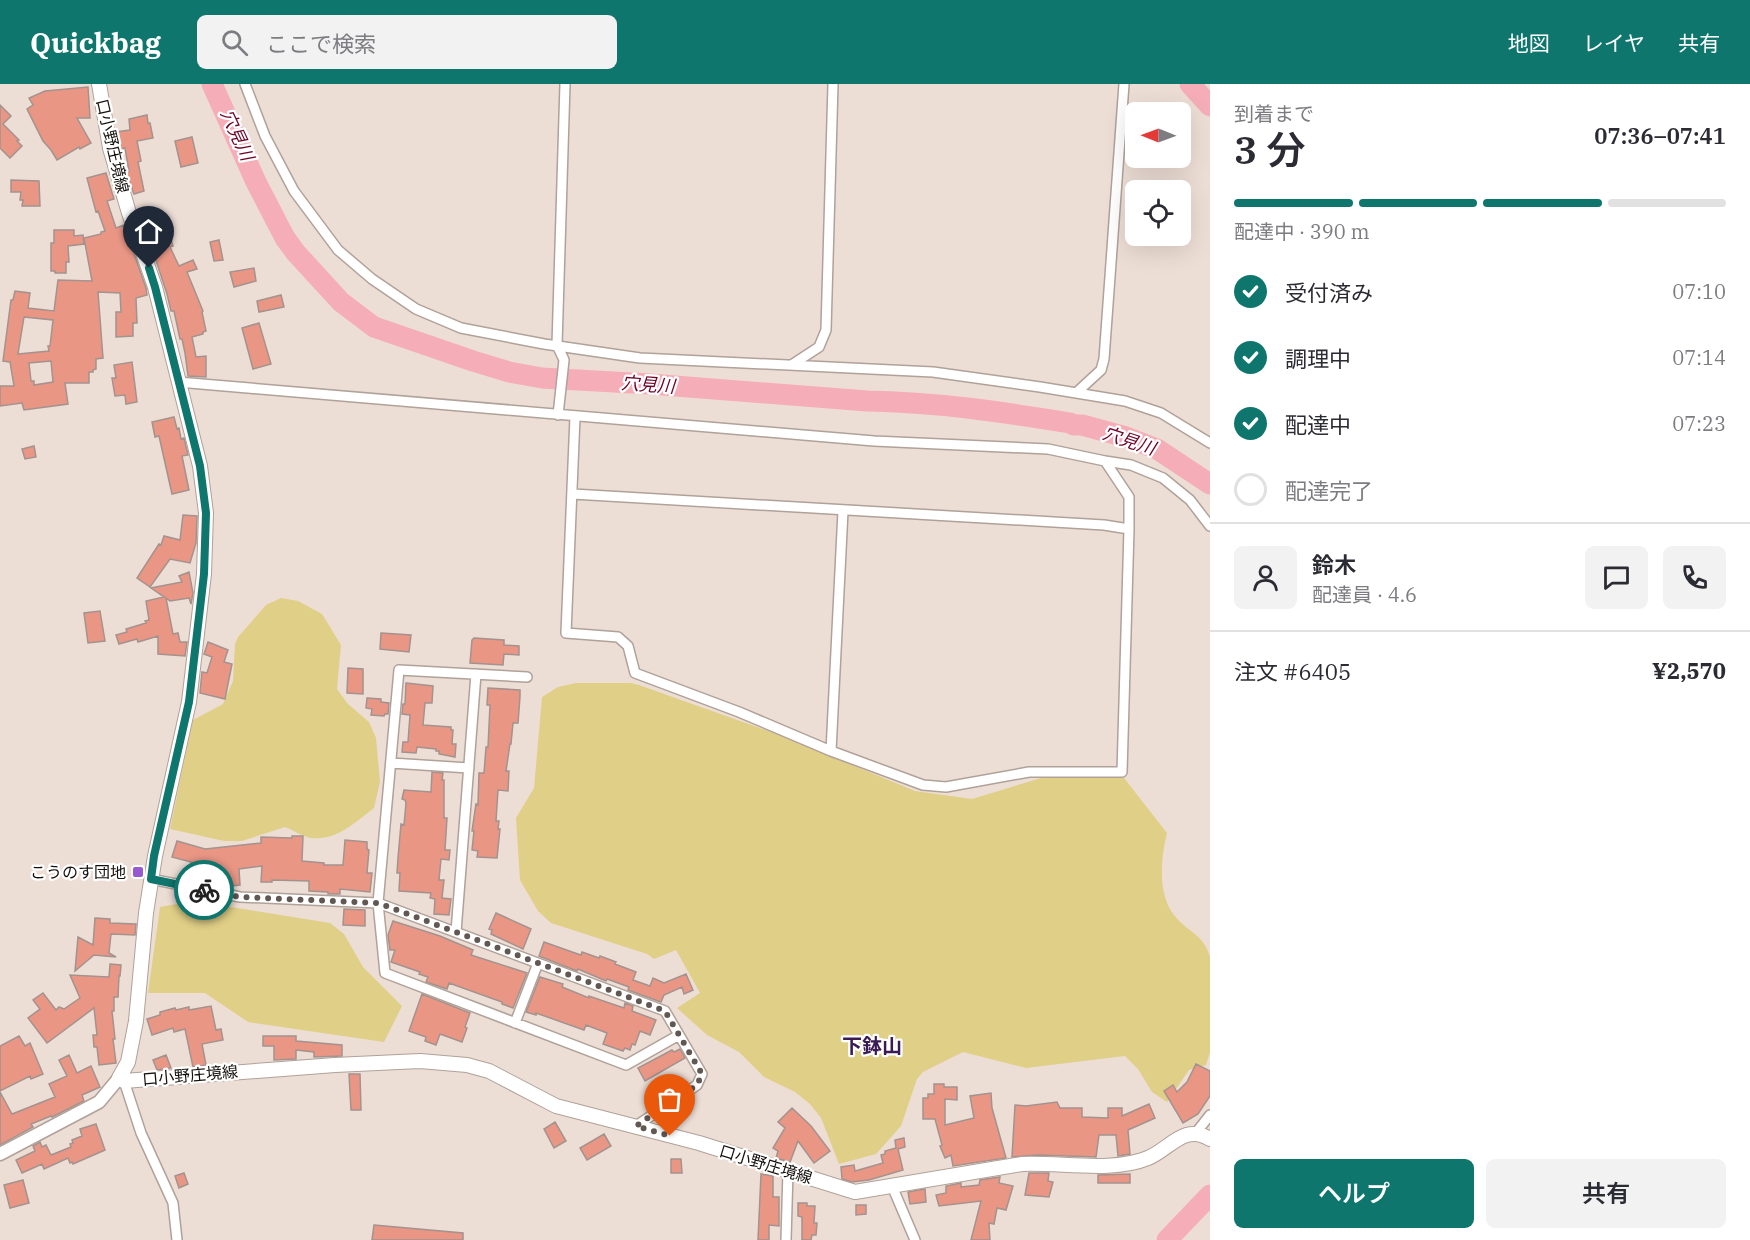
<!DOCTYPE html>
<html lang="ja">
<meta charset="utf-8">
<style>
body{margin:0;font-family:"IBM Plex Serif","Noto Sans JP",serif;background:#f2f2f3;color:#2b2b33;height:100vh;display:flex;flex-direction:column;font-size:22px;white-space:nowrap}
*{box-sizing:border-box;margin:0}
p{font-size:20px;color:#7c7c81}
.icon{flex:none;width:33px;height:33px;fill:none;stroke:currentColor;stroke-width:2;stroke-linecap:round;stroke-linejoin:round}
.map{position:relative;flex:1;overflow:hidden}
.side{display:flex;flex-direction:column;background:#fff;width:540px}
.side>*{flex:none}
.needle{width:39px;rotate:271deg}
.controls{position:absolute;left:1125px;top:18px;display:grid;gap:12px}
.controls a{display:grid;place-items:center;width:66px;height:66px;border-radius:9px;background:#fff;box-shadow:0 6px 24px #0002;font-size:30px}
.pin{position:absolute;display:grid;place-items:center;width:51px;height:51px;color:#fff;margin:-62px -26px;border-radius:50% 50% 50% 0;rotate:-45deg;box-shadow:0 0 6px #0007}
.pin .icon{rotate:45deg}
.courier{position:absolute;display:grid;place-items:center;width:60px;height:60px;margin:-30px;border:4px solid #0f766e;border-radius:50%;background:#fff;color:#222;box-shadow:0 2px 8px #0007}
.summary em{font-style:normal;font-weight:600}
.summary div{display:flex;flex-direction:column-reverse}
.summary{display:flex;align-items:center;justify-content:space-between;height:102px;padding:0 24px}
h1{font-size:39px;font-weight:600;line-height:45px}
.bar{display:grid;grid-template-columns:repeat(4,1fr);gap:9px 6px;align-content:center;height:72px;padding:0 24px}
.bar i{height:8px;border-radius:4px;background:#e1e1e2}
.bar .on{background:#0f766e}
.bar p{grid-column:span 4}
.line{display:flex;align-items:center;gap:15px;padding:0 24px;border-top:2px solid #e1e1e2}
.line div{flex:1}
.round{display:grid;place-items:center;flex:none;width:63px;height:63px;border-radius:9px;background:#f2f2f3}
ol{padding:0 24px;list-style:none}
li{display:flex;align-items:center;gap:18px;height:66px}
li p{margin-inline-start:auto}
li .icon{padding:6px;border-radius:50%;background:#0f766e;color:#fff;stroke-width:4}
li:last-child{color:#7c7c81}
li i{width:33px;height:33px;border:3px solid #e1e1e2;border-radius:50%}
.button{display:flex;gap:12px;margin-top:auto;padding:12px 24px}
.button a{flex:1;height:69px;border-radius:9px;background:#0f766e;color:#fff;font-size:24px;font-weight:600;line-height:69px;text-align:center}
.button a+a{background:#f2f2f3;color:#2b2b33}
header{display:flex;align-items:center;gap:36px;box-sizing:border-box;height:84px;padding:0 30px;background:#0f766e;color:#fff}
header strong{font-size:28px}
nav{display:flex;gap:33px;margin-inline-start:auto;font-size:21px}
.search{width:420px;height:54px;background:#f2f2f3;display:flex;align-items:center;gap:15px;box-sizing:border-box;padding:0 21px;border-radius:9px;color:#7c7c81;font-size:22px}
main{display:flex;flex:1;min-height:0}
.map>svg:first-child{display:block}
.green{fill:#e0cf87}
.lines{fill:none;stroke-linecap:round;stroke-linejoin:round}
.river{stroke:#f5aeb7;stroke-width:21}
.building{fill:#ea9685;stroke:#a3928e;stroke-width:1.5;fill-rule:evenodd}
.minor-casing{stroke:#b0a199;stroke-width:12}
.tertiary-casing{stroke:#b0a199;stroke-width:15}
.secondary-casing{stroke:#b0a199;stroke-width:16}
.minor{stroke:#fff;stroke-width:9}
.tertiary{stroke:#fff;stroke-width:12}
.secondary{stroke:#fff;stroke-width:14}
.done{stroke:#615853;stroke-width:6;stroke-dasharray:0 10.8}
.route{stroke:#0f766e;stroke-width:8}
.poi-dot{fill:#9858ce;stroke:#fff;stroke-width:2}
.labels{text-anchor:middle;stroke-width:4.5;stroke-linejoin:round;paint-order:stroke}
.street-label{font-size:16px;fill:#15100d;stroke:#fff}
.poi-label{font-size:16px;fill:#15100d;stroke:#fff;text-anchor:end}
.water-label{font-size:18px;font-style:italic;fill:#6e0428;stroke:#fff}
.quarter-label{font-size:20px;font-weight:bold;fill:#3a1b53;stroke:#fff}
</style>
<header>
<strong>Quickbag</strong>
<div class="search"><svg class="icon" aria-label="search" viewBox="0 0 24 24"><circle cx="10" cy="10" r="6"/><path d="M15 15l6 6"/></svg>ここで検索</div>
<nav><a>地図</a><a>レイヤ</a><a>共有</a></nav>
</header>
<main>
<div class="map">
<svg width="1210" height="1156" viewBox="0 0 1210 1156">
<rect width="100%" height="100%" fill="#edded5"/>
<!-- green -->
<path class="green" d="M281,514L298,517L322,530L341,561L337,605L348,620L369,638L376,654L380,698L374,724C356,738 336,757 311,754C303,753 293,746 285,743L242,757H224L170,745L193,636L223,620L233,597L235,560L238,553L266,521Z
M576,599H631L639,601L782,652L915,707L972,715L1041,694H1124L1167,749C1161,774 1157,809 1174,831C1187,848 1204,850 1210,873V968L1206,981L1189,986L1167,1018L1152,1008L1138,985L1125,972L1026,984L963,968L923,988L917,995L901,1042L876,1070L839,1080L821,1034L810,1020L795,1008L764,993L739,968L707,951L677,924L700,909L676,866L654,875L647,870L551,839L538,827L520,796L516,734L534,704L542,613L558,603Z
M193,817L330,839L344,850L363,883L402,922L384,958L248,938L205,909H148L160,823Z"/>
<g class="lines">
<!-- river -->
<path class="river" d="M212,0L256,98L285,154L296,169L341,218L374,243L473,277L509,288L542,294L650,300L867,317C936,318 1003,328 1070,339L1074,341H1082L1126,353L1157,365L1210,400
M1190,0L1210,22
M1167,1156L1210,1111"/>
</g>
<!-- building -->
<path class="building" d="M88,3L90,34H77L91,59L80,65L79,63L57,76L51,66L43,57L27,25L33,21L29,14L45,7Z
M0,21L11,32L3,40L19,56L17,57L22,62L10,74L0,64Z
M147,31L148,39H150L153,54L137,57L141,77L138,78L144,107L134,110L126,88L129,87L125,64L120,65L116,48L130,46L129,35Z
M192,53L198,79L181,83L175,57Z
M106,89L114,115L107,117L116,144L124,141L146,204L147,211L136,214L137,239H133V252L116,253V228H121L120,209L98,208L103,274L96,275V285L93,286V288H89V299H65L68,320L24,326L22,319L0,322V302H14L10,278L3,277L11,216H13L15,207L30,209L28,224L54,227L58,196L92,197L84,154L101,150V148L105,147L98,127L96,128L87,94ZM24,233L53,236L50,262H48L49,267L18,270ZM51,277L53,298L34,301V297H31L29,279Z
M11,96L39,97L40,122H22L23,116H20L21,108H11Z
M54,146H74V152L83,151L84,160L68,162L69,178H66V189H55V187H51V159H54Z
M168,146L173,162L170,163L179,182L193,176L197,185L187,188L203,227L202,228L206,247L203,248V250L192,253L196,273L206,272V293L188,292L185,269L182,255H180L174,227H171L167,210L148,152Z
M219,156L223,176L214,177L210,158Z
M254,184L256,197L234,203L230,188Z
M281,211L284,223L259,228L257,217Z
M259,239L271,280L253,285L242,244Z
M132,278L137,318L126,320L125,311L115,312L112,294H116L114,281Z
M174,333L177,345L179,344L181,355L184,354L188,371L182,372L189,406L172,410L159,352L155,353L152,338Z
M34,362L36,373L25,375L22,365Z
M183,431L197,432L196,459L190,479L170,475L150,503L137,494L159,460L161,461L164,452L180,456Z
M189,488L193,509L191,520L189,514L170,517L166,514L173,550L178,549L180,558H187L185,572L158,570V552L138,558L137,555L119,560L116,551L127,548L126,545L146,539L145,537L149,536L146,517L164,513L151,504L182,498L179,492Z
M100,527L105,557L88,559L84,529Z
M381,549L411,551L409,568L380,565Z
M474,554L504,556V561L519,562V571L504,570L503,581L470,579L472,556Z
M208,558L228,566L224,578L232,580L225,615L200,609L202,588L207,589L212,573L204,570Z
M348,584L363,585V610L347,609Z
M406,599L433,602L432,619H425L423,641L451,643V646H453L452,660H456L455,673L439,670V667H436V665L417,663L416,669L402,668L403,658H408L410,631L402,630L403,620H405Z
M488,604L520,606V613L518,639H513L511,660H510L506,687H509L508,707L498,706L496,737H499L498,745H500L497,774L477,773L478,767L472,766L474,747H472L476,720L478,721L479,689H484L486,663H488L490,621H487Z
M367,614L381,615V618L389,619L388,630H385L384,632L371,631L372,625L366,624Z
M432,688L443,689L442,696H444V734H447L445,766H450L449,776L441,775L439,796H444L442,814L451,815L449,831L434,830L435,815L430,814L431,809L399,807L400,789H397L398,774L401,740L404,741L406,719L405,716L402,715L404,706L431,708Z
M292,752H303L302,777L324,779V781H343L345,756L367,758V765L369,766L367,789H372L370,808L340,805V810H328V808L309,807V797L272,796V798H261L262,782L239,785L240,801L223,803L222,792L204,794L203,799L186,795L191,778L172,773L177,757L205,765L261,759V753L292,754Z
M344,825L365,826V842L343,841Z
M496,829L531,845L523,865L491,850L492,846L489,845Z
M95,834L110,835V839L136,840L135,851L111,850L109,869L116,873L94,871L75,887L78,853L93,861Z
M393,837L440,852L473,866L471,871L527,889L513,924L502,920V918L449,899L447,905L426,898L428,893L419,890L420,888L391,878L395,866H390L388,851Z
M544,858L575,869L581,871L582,868L599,874L600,872L616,878L615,880L636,888L633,896L650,902L653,894L664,899L686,890L693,906L684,910L682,903L664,911L661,918L628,906L629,903L607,895L606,897L578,885L577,887L539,872Z
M110,880L121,881L120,892H119L118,913H114V927H112L115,955H113L116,979L99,981L97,963H94L93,951H97L94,924L47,959L28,934L40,925L33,916L43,909L56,926L59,923L64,925L80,914L70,891L109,893Z
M540,893L563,900L562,903L589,914V912L624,924L625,919L633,922L632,927L656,936L650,951L640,947L635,961L632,960L630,966L625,964L623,967L603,960L607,949L586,941L584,946L536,929V931L526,928Z
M422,910L470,929L465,943L467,944L462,958L440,950L436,961L425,957L426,953L409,947Z
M211,922L216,946L221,945L223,956L202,960L206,981L193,983L185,945L174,948L173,944L152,951L147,935L160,931V928L175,924L176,926L189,923V926Z
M19,952L25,962L30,959L43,990L31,995L30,992L0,1007V962Z
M263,952H296V957L342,961V972L314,973V968L296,966V975L274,976V962H263Z
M680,965L685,974L645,997L638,984L672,966L674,968Z
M69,971L77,989L91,982L100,1003L82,1011L84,1017L52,1033L51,1032L31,1040L33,1043L0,1061V1008L12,1030L55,1013L49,1000L67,992L59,976Z
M166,971L171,984L157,986L153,976Z
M1196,980L1210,987V1012L1198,1030L1183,1039L1164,1007L1173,1001L1177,1008L1187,998Z
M349,990H360L361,1026H351Z
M934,1000H944V1003H957V1016L945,1015V1041L974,1034L970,1012L991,1009L992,1024L1006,1074L953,1082L951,1071L945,1074L940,1062L942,1061L935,1035H923V1014H928V1010H934Z
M1057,1018L1060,1024H1082V1033L1108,1034V1024H1122V1032L1149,1020L1155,1034L1128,1046L1130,1070L1118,1072L1116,1051H1099L1096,1073L1037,1071L1012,1073L1015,1021L1026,1022Z
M792,1024L811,1042L830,1067L814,1079L798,1057L790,1078L776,1074L778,1067L773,1064L785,1044L778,1038Z
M555,1038L566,1057L554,1064L544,1045Z
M96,1040L105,1066L73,1080L72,1078L70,1079L68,1074L44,1085L42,1080L22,1089L16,1076L35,1067L33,1062L40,1058L42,1063L46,1061L51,1071L71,1063L70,1060L73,1059L72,1056L82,1052L80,1045Z
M604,1050L611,1062L587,1076L580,1064Z
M904,1054L905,1063L898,1065L903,1086L869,1096L852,1098L842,1095L841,1083L854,1081L855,1087L883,1079L881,1071L885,1070V1067L896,1064L895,1056Z
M671,1075H681L682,1089H671Z
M184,1089L188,1100L179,1104L175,1092Z
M1029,1089H1049L1048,1097L1053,1098L1049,1113L1025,1111Z
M761,1090L773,1092V1113H779V1142L769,1141V1156H758Z
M1130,1090V1099H1098V1091Z
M1000,1093L999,1099L1013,1102L1006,1126L997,1124L994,1140L989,1139L990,1156H971L981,1117L939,1122L936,1111L946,1109V1102L961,1099V1103L979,1101L980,1096Z
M23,1096L29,1119L10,1124L4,1101Z
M925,1105L926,1118L910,1120L908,1108Z
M798,1119H807V1122H815L814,1139H817L816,1151H812L811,1156H802V1133L798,1132Z
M856,1121H866V1130L856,1131Z
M374,1141L463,1149V1156H372Z"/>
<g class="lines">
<defs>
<path id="minor" d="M245,0L265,52L294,107L338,166L372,195L416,225L461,244L544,260L640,274L933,288L1040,303L1125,317L1161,329L1210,359
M793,280L819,263L826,246L833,0
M178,298L874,357L1048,365L1105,377L1131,381L1163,394L1190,416L1210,442
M1076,309L1101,286L1104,275L1124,0
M558,331L564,276L557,261L565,0
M575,333L566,549L618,553L628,562L635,589L739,628L831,667L923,701L946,703L1029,688H1122L1129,445V413L1105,377
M573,410L1104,441L1129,445
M527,593L399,586L378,819L385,889L626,981L679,951
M831,667L843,427
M391,679L469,684
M151,795L240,813L378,819L665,927L702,990L697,1001L636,1042
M456,848L476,590
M515,939L538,879
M124,997L141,1049L173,1119L177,1156
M1195,1050L1210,1031
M892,1102L915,1156
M786,1156L788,1087"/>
<path id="tertiary" d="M0,1070L99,1018L119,994"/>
<path id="secondary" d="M99,0L110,64L129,129L155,203L200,382L206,429L204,490L189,618L155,772L146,829L136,937L128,978L119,994L124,997L335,981L420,977L467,981L489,987L556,1022L699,1059L855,1108L1022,1080C1061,1078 1111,1089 1148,1074C1170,1065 1184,1039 1210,1055"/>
</defs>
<!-- minor casing -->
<use href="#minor" class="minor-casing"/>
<!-- tertiary casing -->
<use href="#tertiary" class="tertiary-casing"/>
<!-- secondary casing -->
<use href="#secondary" class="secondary-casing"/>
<!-- minor -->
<use href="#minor" class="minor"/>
<!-- tertiary -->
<use href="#tertiary" class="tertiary"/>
<!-- secondary -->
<use href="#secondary" class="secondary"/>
</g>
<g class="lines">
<!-- done -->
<path class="done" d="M204,806L240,813L378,819L456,848L665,927L702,990L697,1001L636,1042L670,1052"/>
<!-- route -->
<path class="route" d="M149,184L155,203L200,382L206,429L204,490L189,618L154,772L151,795L204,806"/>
</g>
<!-- markers -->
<rect class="poi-dot" x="132" y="782" width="12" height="12" rx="3"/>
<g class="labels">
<!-- street labels -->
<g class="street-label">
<text transform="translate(113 62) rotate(77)" y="6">口小野庄境線</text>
<text transform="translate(190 991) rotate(-5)" y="6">口小野庄境線</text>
<text transform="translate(766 1080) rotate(17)" y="6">口小野庄境線</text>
</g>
<!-- poi labels -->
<g class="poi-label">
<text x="126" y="794">こうのす団地</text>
</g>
<!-- water labels -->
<g class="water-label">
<text transform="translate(237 51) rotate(65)" y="6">穴見川</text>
<text transform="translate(648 301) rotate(4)" y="6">穴見川</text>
<text transform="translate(1129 357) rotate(18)" y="6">穴見川</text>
</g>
<!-- quarter labels -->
<g class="quarter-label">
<text x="872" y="969">下鉢山</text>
</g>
</g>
</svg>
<div class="controls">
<a><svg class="needle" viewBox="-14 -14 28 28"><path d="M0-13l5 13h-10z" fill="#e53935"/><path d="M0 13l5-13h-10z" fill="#7c7c81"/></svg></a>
<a><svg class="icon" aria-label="locate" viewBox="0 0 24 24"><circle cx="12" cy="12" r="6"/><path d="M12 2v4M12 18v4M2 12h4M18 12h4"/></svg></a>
</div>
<div class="pin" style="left:670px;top:1052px;background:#ea580c"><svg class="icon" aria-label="bag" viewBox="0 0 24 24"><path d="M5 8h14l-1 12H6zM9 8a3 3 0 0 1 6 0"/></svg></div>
<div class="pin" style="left:149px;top:184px;background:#1f2937"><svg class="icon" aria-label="home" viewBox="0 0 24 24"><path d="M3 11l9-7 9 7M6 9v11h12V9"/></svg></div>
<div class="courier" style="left:204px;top:806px"><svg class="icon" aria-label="bike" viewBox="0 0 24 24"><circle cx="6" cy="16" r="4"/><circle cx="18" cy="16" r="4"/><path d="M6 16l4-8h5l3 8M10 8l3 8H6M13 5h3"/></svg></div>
</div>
<section class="side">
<div class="summary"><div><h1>3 分</h1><p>到着まで</p></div><em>07:36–07:41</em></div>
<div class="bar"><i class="on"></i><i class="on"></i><i class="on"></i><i></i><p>配達中 · 390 m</p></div>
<ol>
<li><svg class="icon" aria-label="check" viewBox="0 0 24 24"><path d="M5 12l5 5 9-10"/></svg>受付済み<p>07:10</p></li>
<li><svg class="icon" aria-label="check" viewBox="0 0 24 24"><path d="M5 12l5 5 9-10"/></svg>調理中<p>07:14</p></li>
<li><svg class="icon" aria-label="check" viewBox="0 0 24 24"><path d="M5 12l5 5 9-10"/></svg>配達中<p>07:23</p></li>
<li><i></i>配達完了</li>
</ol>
<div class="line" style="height:108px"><a class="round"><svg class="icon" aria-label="person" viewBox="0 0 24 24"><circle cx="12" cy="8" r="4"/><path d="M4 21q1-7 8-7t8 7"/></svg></a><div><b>鈴木</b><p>配達員 · 4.6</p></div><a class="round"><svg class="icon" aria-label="chat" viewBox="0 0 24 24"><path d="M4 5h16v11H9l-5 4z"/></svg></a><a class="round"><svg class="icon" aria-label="phone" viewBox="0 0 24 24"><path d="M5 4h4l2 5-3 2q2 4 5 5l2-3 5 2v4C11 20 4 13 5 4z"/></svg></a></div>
<div class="line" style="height:78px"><div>注文 #6405</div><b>¥2,570</b></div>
<div class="button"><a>ヘルプ</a><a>共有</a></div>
</section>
</main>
